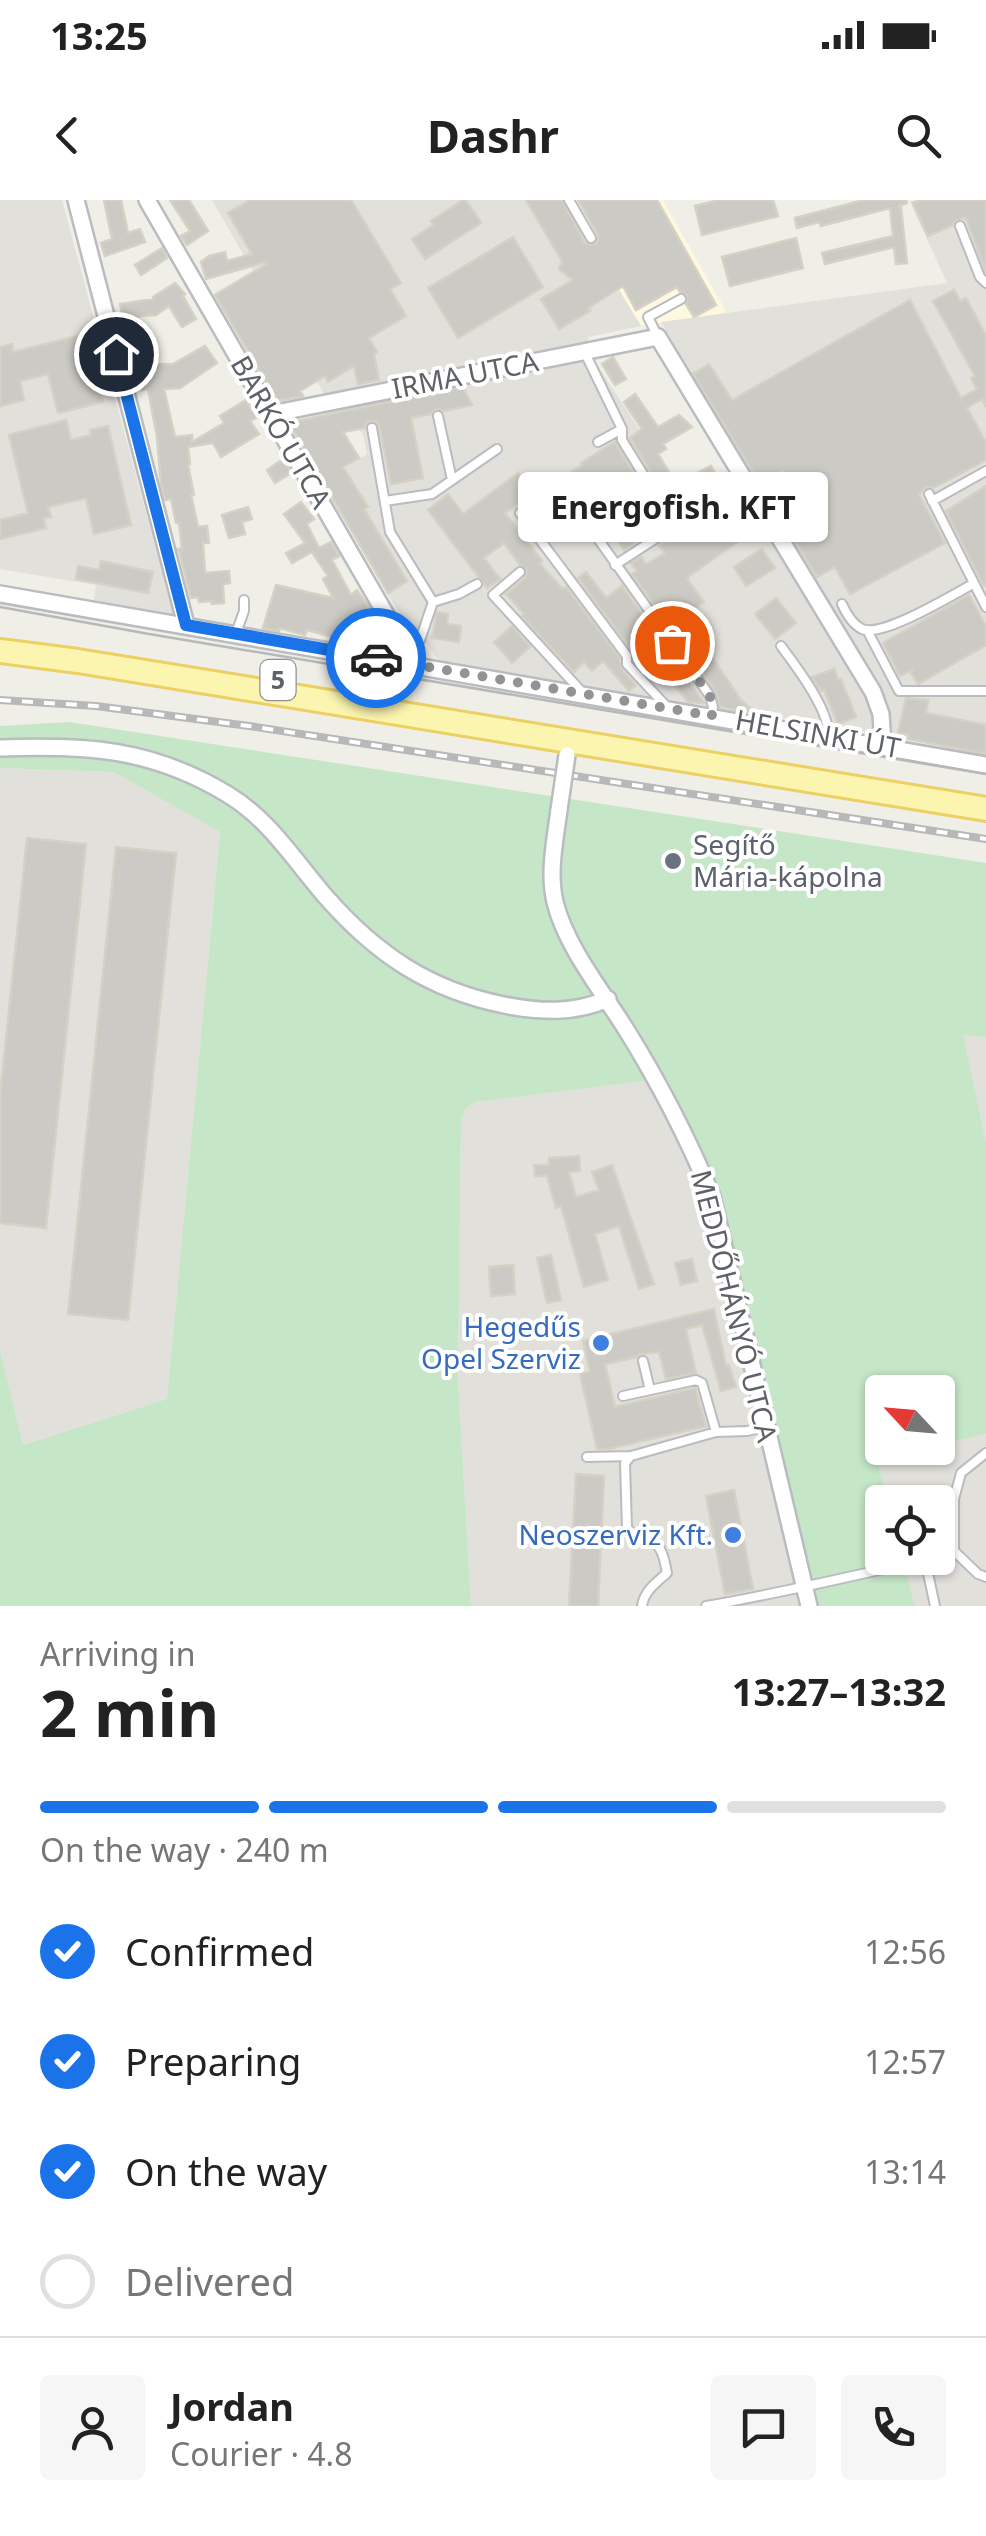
<!DOCTYPE html>
<meta charset="utf-8">
<style>
body{margin:0;font-family:"Noto Sans",sans-serif;background:#f6f6f6;color:#222;height:100vh;display:flex;flex-direction:column;font-size:38px;white-space:nowrap}
*{box-sizing:border-box;margin:0}
p{font-size:32px;color:#767676}
.icon{flex:none;width:55px;height:55px;fill:none;stroke:currentColor;stroke-width:2;stroke-linecap:round;stroke-linejoin:round}
.map{position:relative;height:1406px;overflow:hidden}
.panel{display:flex;flex-direction:column;background:#fff;flex:1}
.panel>*{flex:none}
.needle{width:65px;rotate:296deg}
.buttons{position:absolute;left:865px;top:1175px;display:grid;gap:20px}
.buttons a{display:grid;place-items:center;width:90px;height:90px;border-radius:10px;background:#fff;box-shadow:0 2px 8px #0004;font-size:50px}
.pin{position:absolute;display:grid;place-items:center;width:85px;height:85px;color:#fff;margin:-42px;border:5px solid #fff;border-radius:50%;box-shadow:0 2px 10px #0007}
.courier{position:absolute;display:grid;place-items:center;width:100px;height:100px;margin:-50px;border:8px solid #1a73e8;border-radius:50%;background:#fff;color:#222;box-shadow:0 2px 12px #0007}
.bubble{position:absolute;height:70px;border-radius:10px;background:#fff;box-shadow:0 2px 8px #0004;font-size:32px;font-weight:700;line-height:70px;text-align:center}
.overview em{font-style:normal;font-weight:700}
.overview div{display:flex;flex-direction:column-reverse}
.overview{display:flex;align-items:center;justify-content:space-between;height:170px;padding:0 40px}
h1{font-size:65px;font-weight:700;line-height:75px}
.bar{display:grid;grid-template-columns:repeat(4,1fr);gap:15px 10px;align-content:center;height:120px;padding:0 40px}
.bar i{height:12px;border-radius:8px;background:#e0e0e0}
.bar .on{background:#1a73e8}
.bar p{grid-column:span 4}
.line{display:flex;align-items:center;gap:25px;padding:0 40px;border-top:2px solid #e0e0e0}
.line div{flex:1}
.round{display:grid;place-items:center;flex:none;width:105px;height:105px;border-radius:10px;background:#f6f6f6}
ol{padding:0 40px;list-style:none}
li{display:flex;align-items:center;gap:30px;height:110px}
li p{margin-inline-start:auto}
li .icon{padding:10px;border-radius:50%;background:#1a73e8;color:#fff;stroke-width:4}
li:last-child{color:#767676}
li i{width:55px;height:55px;border:5px solid #e0e0e0;border-radius:50%}
.status{display:flex;justify-content:space-between;align-items:center;height:70px;padding:0 50px;background:#fff;direction:ltr}
.status svg{height:28px;fill:currentColor}
header{display:flex;justify-content:space-between;align-items:center;height:130px;padding:0 40px;background:#fff;font-size:45px;font-weight:700}
.map>svg:first-child{display:block}
.commercial{fill:#fdf8df}
.industrial{fill:#e2e0db}
.green{fill:#c5e6c7}
.building{fill:#cccac4;stroke:#d5d1c5;stroke-width:2.5}
.lines{fill:none;stroke-linecap:round;stroke-linejoin:round}
.lane-casing{stroke:#b9bcc0;stroke-width:12}
.street-casing{stroke:#b9bcc0;stroke-width:20}
.primary-casing{stroke:#edd063;stroke-width:28}
.lane{stroke:#fff;stroke-width:8}
.street{stroke:#fff;stroke-width:15}
.primary{stroke:#fcf5b0;stroke-width:22}
.tram{stroke:#b7b8b8;stroke-width:2.5}
.rail-casing{stroke:#b7b8b8;stroke-width:8}
.rail{stroke:#fff;stroke-width:4;stroke-dasharray:11;stroke-linecap:butt}
.street-bridge-casing{stroke:#b9bcc0;stroke-width:20;stroke-linecap:butt}
.street-bridge{stroke:#fff;stroke-width:15}
.done{stroke:#919394;stroke-width:10;stroke-dasharray:0 18}
.route{stroke:#1a73e8;stroke-width:12}
.worship-dot{fill:#6b7280;stroke:#fff;stroke-width:4}
.shop-dot{fill:#3f7fe0;stroke:#fff;stroke-width:4}
.labels{text-anchor:middle;stroke-width:8;stroke-linejoin:round;paint-order:stroke}
.shield{fill:#fff;stroke:#8e9195;stroke-width:2.5}
.shield-label{font-size:25px;font-weight:bold;fill:#5e6267}
.street-label{font-size:28px;fill:#5e6267;stroke:#fff}
.worship-label{font-size:28px;fill:#5b616d;stroke:#fff;text-anchor:start}
.shop-label{font-size:28px;fill:#366cbe;stroke:#fff;text-anchor:end}
</style>
<div class="status"><b>13:25</b><svg viewBox="0 0 49 12"><path d="M0 12V9h3v3zM5 12V6h3v6zM10 12V3h3v9zM15 12V0h3v12zM26 1h20v11H26zM47 4h2v5h-2z"/></svg></div>
<header><svg class="icon" aria-label="back" viewBox="0 0 24 24"><path d="M15 5l-7 7 7 7"/></svg>Dashr<svg class="icon" aria-label="search" viewBox="0 0 24 24"><circle cx="10" cy="10" r="6"/><path d="M15 15l6 6"/></svg></header>
<div class="map">
<svg width="986" height="1406" viewBox="0 0 986 1406">
<rect width="100%" height="100%" fill="#f0efe7"/>
<!-- commercial -->
<path class="commercial" d="M564,0H663L727,113L641,126Z"/>
<!-- industrial -->
<path class="industrial" d="M0,0H62L174,417L94,400L96,385L0,369Z
M212,0H564L641,126L588,137L592,157L705,330L761,291L661,122L947,83L910,2L915,0H986V555L891,536L444,463L438,460L428,445L408,428L321,282L367,254L363,234L323,192Z
M0,568L114,572L220,631L167,1199L23,1245L0,1150Z
M962,834L986,837V942Z
M667,878L712,969L816,1406H471L458,1180L461,919L466,908L475,902Z
M986,1234V1406H915L902,1358H938V1302H888L877,1259L926,1248H938V1245Z"/>
<!-- green -->
<path class="green" d="M69,522L986,663V837L963,835L986,942V1234L938,1245V1192H882V1248H926L877,1259L888,1302H882V1358H902L915,1406H816L712,970L667,878L475,902L466,908L461,919L458,1180L471,1406H0V1150L23,1245L167,1199L220,632L114,572L0,568V526Z"/>
<!-- building -->
<path class="building" d="M104,0H121L128,33L140,29L145,42L105,56L101,43L112,39Z
M170,0H189L208,31L187,45L181,36L190,31Z
M250,0H351L401,83L390,89L406,116L369,138L377,152L374,154L379,180L358,184L354,166L328,182L325,176L300,191L303,196L277,201L215,95L267,64L266,62L206,79L201,62L209,56L225,52L227,61L252,54L228,13Z
M463,0H466L481,23L425,59L412,39L433,25L431,21Z
M526,0H562L584,42L590,45L597,43L598,35L578,0H657L716,105L694,117L686,104L687,95L680,92L677,87L636,110L623,86L588,108L590,111L559,129L541,99L573,80L559,69L562,61Z
M719,0H773L778,16L702,35L695,6Z
M864,0H906L907,3L899,6L900,9L901,8L907,63L896,64L894,47L825,64L822,53L893,36L890,8L821,26L819,22L797,28L795,18Z
M920,0H986V72L966,18L956,20L953,25L928,36L913,3Z
M513,37L543,87L458,138L428,88Z
M796,38L803,68L730,86L722,57Z
M162,48L167,58L141,75L135,65Z
M175,83L185,94L183,96L196,119L182,127L169,106L156,115L138,116L146,146L128,152L119,118H123L120,104L154,99L153,97Z
M954,90L960,101L966,98L986,136V207L982,199L967,208L986,242V260L933,288H925L919,295L945,343L850,394L835,367L817,377L772,304L794,292L783,271L766,280L762,274L756,277L693,174L709,164L732,200L910,100L961,198L977,189L971,178L975,176L933,101Z
M86,134L93,163L83,167H94L103,202L58,213L48,174L20,181L24,200L0,206V147L12,144L13,152Z
M205,146L217,163L180,188L164,189L175,237L192,235V242L224,223L220,216L246,200L257,217L250,221L259,234L221,257L213,243L188,247L190,264L188,265L194,295H191L198,327L207,326L209,343H203L205,373L229,371L230,383L223,384L224,403L212,404V401L199,402L198,397L191,398L179,351L178,349H182L179,323H176L171,299L165,300L161,285L157,237L148,189L142,190L141,165L173,164Z
M613,157L626,179L615,185L602,164Z
M463,187L472,205L444,211L437,209L431,214L411,218L423,278L391,284L379,225L375,221L368,222L365,228L343,232L359,258L343,267L368,307L364,309L407,381L388,393L292,228L296,221Z
M635,194L658,227L679,215L692,227L663,244L666,249L658,254L676,284L711,266L719,280L706,288L716,302L709,308L721,326L743,311L756,329L689,376L687,379L704,402L684,416L741,500L756,514L720,507L716,492L632,374L637,371L631,363L641,357L646,364L665,353L659,346L686,325L662,284L659,286L630,238L642,229L624,202Z
M66,220L71,240L91,235L90,230L108,226L131,325L94,334L86,298L48,307L51,317L43,318L46,328L0,339V320L28,313L9,235Z
M615,242L646,294L630,303L645,327L630,336L634,342L633,344L624,350L600,314L595,317L588,307L557,328L555,325L546,332L524,300L505,313L542,361L539,363L563,389L566,387L620,458L622,469L636,485L629,491L603,461L592,471L584,462L574,472L522,416L524,414L506,394L526,377L527,370L520,365L504,343L484,358L500,379L487,388L428,310L448,294L463,314L518,273L535,297L582,265L581,263Z
M283,259L291,273L275,283L267,270Z
M986,286V384L984,386L946,311Z
M301,302L314,319L307,324L319,348L331,342L339,356L332,360L351,395L357,390L370,409L362,415L359,430L382,434L379,448L348,443V441L307,430L305,435L280,428L279,431L263,428L276,385L333,398L323,379L328,376L312,352L292,363L286,353L305,343L284,314Z
M248,307L252,319L242,322L245,334L229,338L222,315Z
M762,349L775,368L746,386L734,367Z
M101,361L153,372L148,393L76,379L78,366L99,370Z
M586,372L606,398L622,386L704,503L688,502L661,468L649,477L634,461L633,452L578,378Z
M969,395L986,426V445L918,484L911,473L912,470L900,476L883,443Z
M776,398L796,423L775,439L755,414Z
M437,412L448,414L447,424L461,426L459,442L432,438Z
M512,426L530,447L512,463L494,442Z
M834,469L838,480L841,479L856,517L838,524L824,490L821,491L812,477Z
M906,498L928,500L926,513L986,525V554L908,539L909,535L898,533Z
M27,638L86,644L46,1028L0,1023V896Z
M116,647L176,653L128,1120L68,1114Z
M579,956L580,971L569,972L576,997L599,990L592,972L612,965L654,1084L639,1089L619,1026L595,1034L608,1080L584,1087L561,1006L556,1008L547,976H535L534,965H549V958Z
M551,1055L561,1100L547,1103L537,1058Z
M692,1059L697,1081L681,1085L675,1063Z
M513,1065L515,1094L491,1096L489,1067Z
M714,1109L726,1166L729,1165L736,1187L721,1191L702,1125L686,1129L696,1173L666,1179L659,1152L640,1154L637,1157L605,1164L615,1207L695,1188L706,1226L608,1249H597L580,1174L590,1171L583,1141Z
M576,1274L604,1276L598,1406H569Z
M734,1290L753,1389L725,1394L706,1296Z"/>
<g class="lines">
<defs>
<path id="lane" d="M569,0L591,38
M960,26L980,77L986,83
M658,137L648,117L681,99
M584,151L622,229V240L675,326L615,365
M438,216L452,280
M372,228L390,332L433,402L459,394L477,384
M598,242L622,229
M929,294L986,407
M385,301L432,294L497,249
M932,301L986,271
M520,313L627,456V464L668,508
M565,336L586,322L710,496L713,507L712,516
M520,372L493,395L581,491
M842,404C846,413 852,424 862,429C882,438 952,395 973,384
M867,430L899,491H986
M236,433L244,411V400
M781,446C796,466 831,512 828,536
M410,455L420,440L433,402
M643,1161L650,1190
M623,1196L696,1180L702,1183L716,1232
M986,1253L961,1273L954,1299V1351L978,1374L986,1377
M587,1257L631,1256
M938,1356L954,1351
M925,1359L935,1406
M642,1406C644,1391 657,1382 667,1373C659,1327 650,1353 627,1328L625,1263L631,1256L716,1232L747,1231L765,1227
M706,1406C782,1393 857,1375 932,1358"/>
<path id="street" d="M76,0L186,425
M147,0L415,465
M271,214L658,137L873,492L881,514L883,545
M0,394L986,565
M0,548C86,545 151,548 227,594C269,619 294,660 326,697C376,754 429,790 504,805C540,812 573,814 608,799
M559,610C555,641 548,672 555,702C566,747 603,792 627,831C660,884 688,939 712,996L809,1406"/>
<path id="primary" d="M0,451L78,461L986,609"/>
</defs>
<!-- lane casing -->
<use href="#lane" class="lane-casing"/>
<!-- street casing -->
<use href="#street" class="street-casing"/>
<!-- primary casing -->
<use href="#primary" class="primary-casing"/>
<!-- lane -->
<use href="#lane" class="lane"/>
<!-- street -->
<use href="#street" class="street"/>
<!-- primary -->
<use href="#primary" class="primary"/>
<!-- tram -->
<path class="tram" d="M0,407L149,434L986,574"/>
<defs>
<path id="rail" d="M0,500L96,506L249,526L986,639"/>
</defs>
<!-- rail casing -->
<use href="#rail" class="rail-casing"/>
<!-- rail -->
<use href="#rail" class="rail"/>
<defs>
<path id="street-bridge" d="M559,610L567,555"/>
</defs>
<!-- street-bridge casing -->
<use href="#street-bridge" class="street-bridge-casing"/>
<!-- street-bridge -->
<use href="#street-bridge" class="street-bridge"/>
</g>
<g class="lines">
<!-- done -->
<path class="done" d="M376,458L712,516L710,496L672,443"/>
<!-- route -->
<path class="route" d="M116,154L186,425L376,458"/>
</g>
<!-- markers -->
<circle class="worship-dot" cx="673" cy="661" r="10"/>
<g class="shop-dot">
<circle cx="601" cy="1143" r="10"/>
<circle cx="733" cy="1335" r="10"/>
</g>
<g class="labels">
<!-- shield labels -->
<rect class="shield" x="260.5" y="460" width="35" height="40" rx="8"/>
<g class="shield-label">
<text x="278" y="489">5</text>
</g>
<!-- street labels -->
<g class="street-label">
<text transform="translate(465 175) rotate(-11)" y="10">IRMA UTCA</text>
<text transform="translate(281 232) rotate(60)" y="10">BARKÓ UTCA</text>
<text transform="translate(818 534) rotate(10)" y="10">HELSINKI ÚT</text>
<text transform="translate(734 1106) rotate(76)" y="10">MEDDŐHÁNYÓ UTCA</text>
</g>
<!-- worship labels -->
<g class="worship-label">
<text x="693" y="655">Segítő<tspan x="693" dy="32">Mária-kápolna</tspan></text>
</g>
<!-- shop labels -->
<g class="shop-label">
<text x="581" y="1137">Hegedűs<tspan x="581" dy="32">Opel Szerviz</tspan></text>
<text x="713" y="1345">Neoszerviz Kft.</text>
</g>
</g>
</svg>
<div class="buttons">
<a><svg class="needle" viewBox="-14 -14 28 28"><path d="M0-13l5 13h-10z" fill="#e53935"/><path d="M0 13l5-13h-10z" fill="#767676"/></svg></a>
<a><svg class="icon" aria-label="locate" viewBox="0 0 24 24"><circle cx="12" cy="12" r="6"/><path d="M12 2v4M12 18v4M2 12h4M18 12h4"/></svg></a>
</div>
<div class="pin" style="left:672px;top:443px;background:#ea580c"><svg class="icon" aria-label="bag" viewBox="0 0 24 24"><path d="M5 8h14l-1 12H6zM9 8a3 3 0 0 1 6 0"/></svg></div>
<div class="pin" style="left:116px;top:154px;background:#1f2937"><svg class="icon" aria-label="home" viewBox="0 0 24 24"><path d="M3 11l9-7 9 7M6 9v11h12V9"/></svg></div>
<div class="courier" style="left:376px;top:458px"><svg class="icon" aria-label="car" viewBox="0 0 24 24"><path d="M5 17H2v-5l4-1 3-4h7l3 4 3 1v5h-3M9 17h6M6 11h13"/><circle cx="7" cy="17" r="2"/><circle cx="17" cy="17" r="2"/></svg></div>
<div class="bubble" style="left:518px;top:272px;width:310px">Energofish. KFT</div>
</div>
<section class="panel">
<div class="overview"><div><h1>2 min</h1><p>Arriving in</p></div><em>13:27–13:32</em></div>
<div class="bar"><i class="on"></i><i class="on"></i><i class="on"></i><i></i><p>On the way · 240 m</p></div>
<ol>
<li><svg class="icon" aria-label="check" viewBox="0 0 24 24"><path d="M5 12l5 5 9-10"/></svg>Confirmed<p>12:56</p></li>
<li><svg class="icon" aria-label="check" viewBox="0 0 24 24"><path d="M5 12l5 5 9-10"/></svg>Preparing<p>12:57</p></li>
<li><svg class="icon" aria-label="check" viewBox="0 0 24 24"><path d="M5 12l5 5 9-10"/></svg>On the way<p>13:14</p></li>
<li><i></i>Delivered</li>
</ol>
<div class="line" style="height:180px"><a class="round"><svg class="icon" aria-label="person" viewBox="0 0 24 24"><circle cx="12" cy="8" r="4"/><path d="M4 21q1-7 8-7t8 7"/></svg></a><div><b>Jordan</b><p>Courier · 4.8</p></div><a class="round"><svg class="icon" aria-label="chat" viewBox="0 0 24 24"><path d="M4 5h16v11H9l-5 4z"/></svg></a><a class="round"><svg class="icon" aria-label="phone" viewBox="0 0 24 24"><path d="M5 4h4l2 5-3 2q2 4 5 5l2-3 5 2v4C11 20 4 13 5 4z"/></svg></a></div>
</section>
